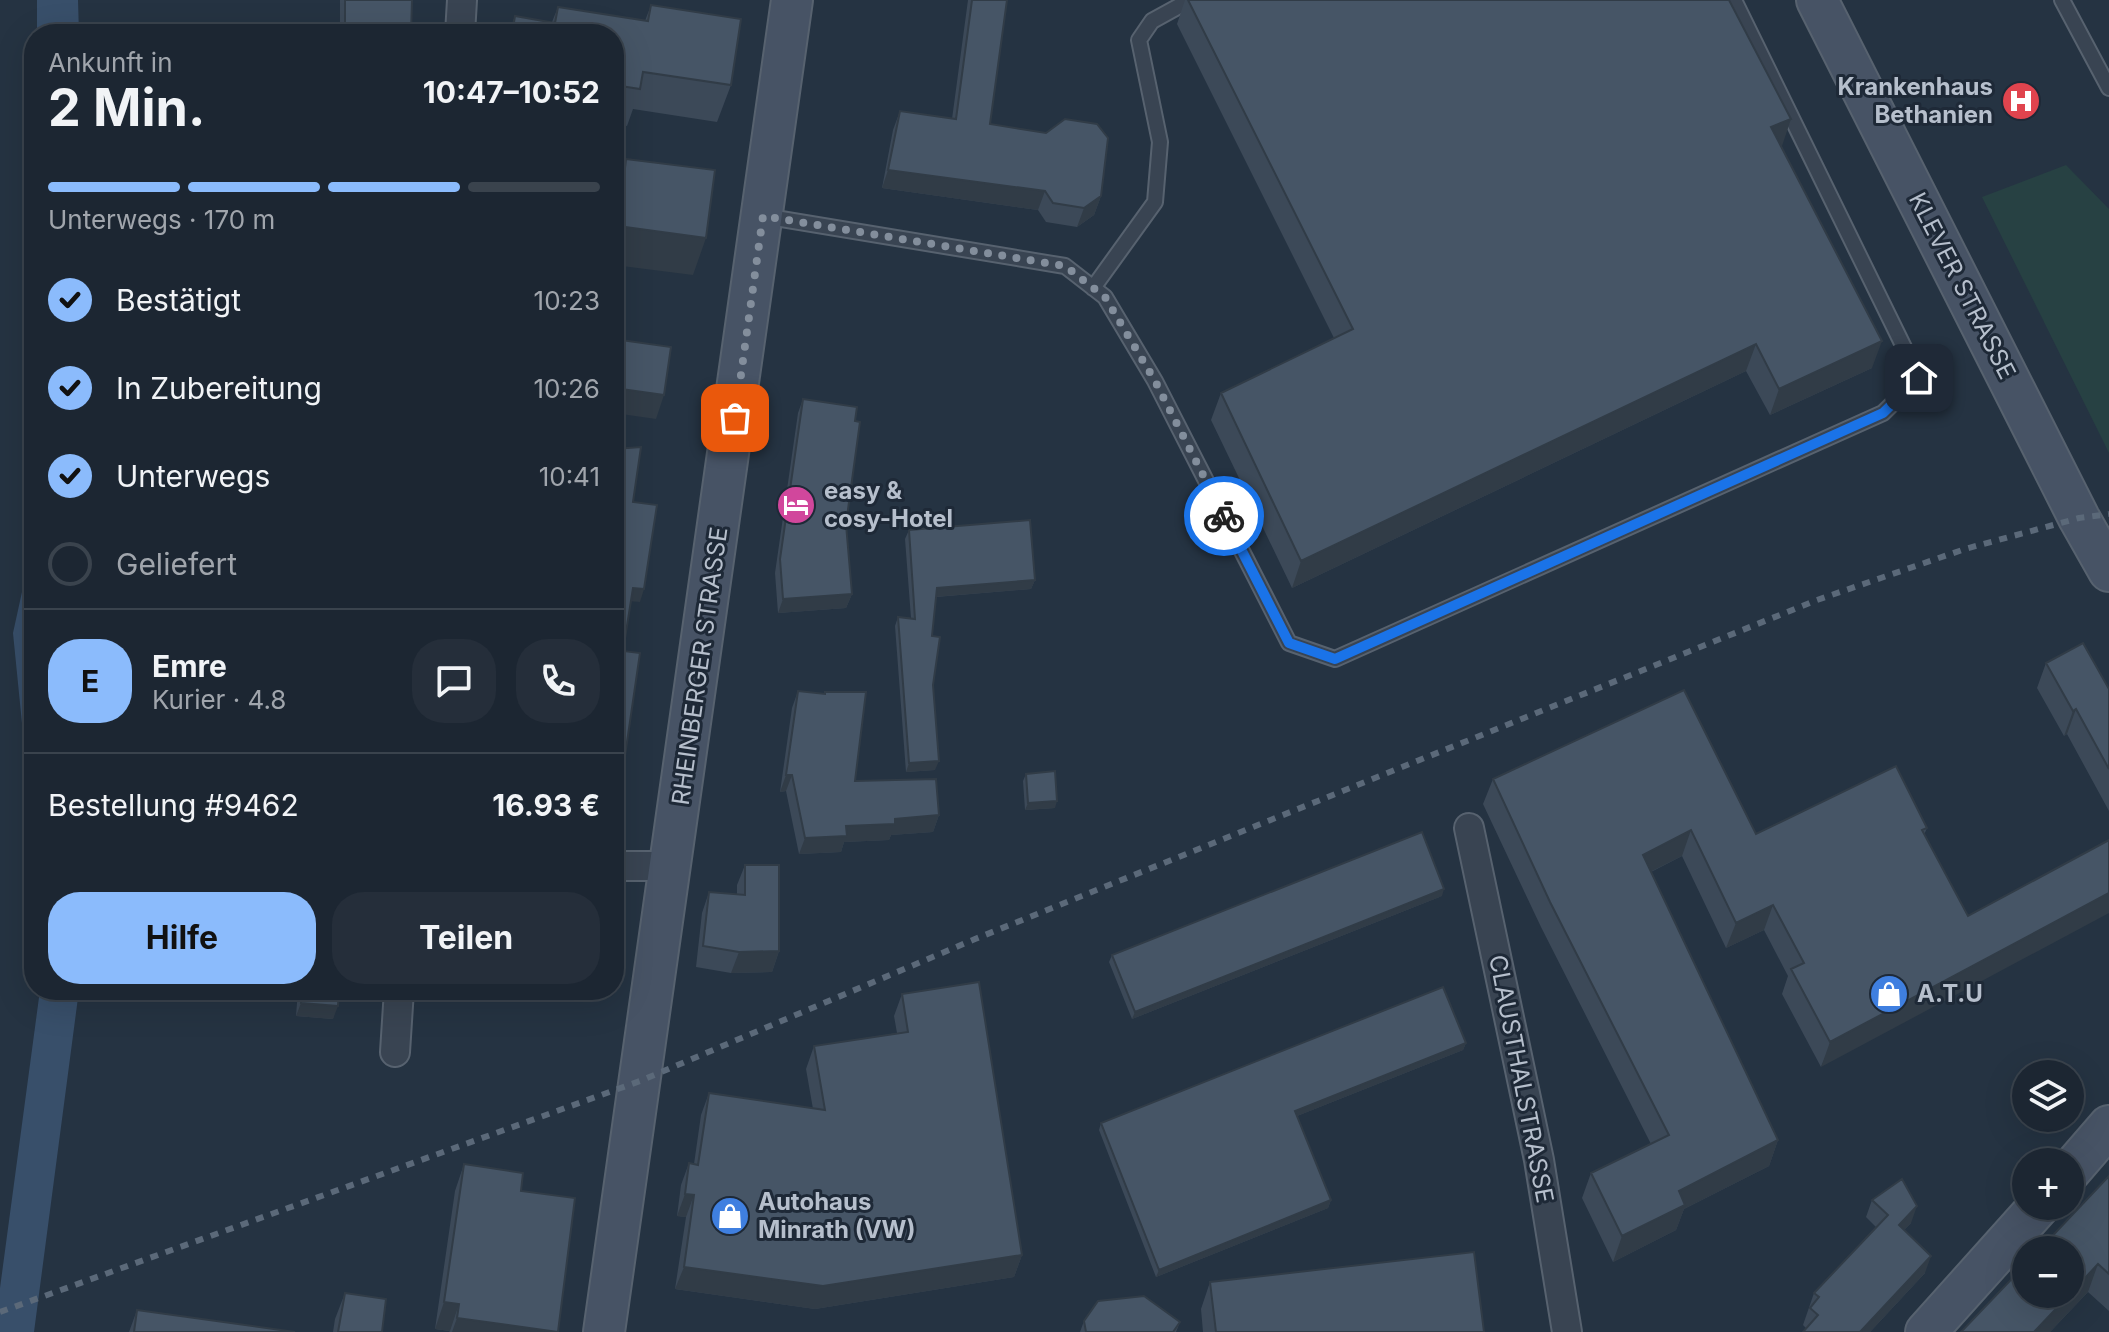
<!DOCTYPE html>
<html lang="de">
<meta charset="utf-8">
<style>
body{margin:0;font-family:Inter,sans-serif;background:#252e3a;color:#f1f3f6;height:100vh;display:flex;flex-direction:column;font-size:30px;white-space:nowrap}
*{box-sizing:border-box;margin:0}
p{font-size:26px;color:#a0a5ac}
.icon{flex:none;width:44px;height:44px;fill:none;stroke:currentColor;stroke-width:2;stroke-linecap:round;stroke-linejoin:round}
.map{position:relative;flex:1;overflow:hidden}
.drawer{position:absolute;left:24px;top:24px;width:600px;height:976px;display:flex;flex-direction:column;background:#1c2632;border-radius:32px;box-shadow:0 8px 32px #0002,0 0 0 2px #3a434d}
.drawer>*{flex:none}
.fabs{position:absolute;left:2012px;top:1060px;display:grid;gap:16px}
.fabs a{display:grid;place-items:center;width:72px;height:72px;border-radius:50%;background:#1c2632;box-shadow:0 8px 32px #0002,0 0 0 2px #3a434d;font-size:40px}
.pin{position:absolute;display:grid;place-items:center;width:68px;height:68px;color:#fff;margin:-34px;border-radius:16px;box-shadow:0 4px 12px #0006}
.courier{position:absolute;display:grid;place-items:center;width:80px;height:80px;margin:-40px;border:6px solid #1a73e8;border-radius:50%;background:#fff;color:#222;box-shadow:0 2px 10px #0007}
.headline em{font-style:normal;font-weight:700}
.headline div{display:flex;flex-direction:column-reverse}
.headline{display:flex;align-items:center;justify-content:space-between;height:136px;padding:0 24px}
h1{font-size:52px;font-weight:700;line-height:60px}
.bar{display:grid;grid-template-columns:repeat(4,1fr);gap:12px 8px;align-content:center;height:96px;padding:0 24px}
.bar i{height:10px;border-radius:6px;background:#3a434d}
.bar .active{background:#8bbbfc}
.bar p{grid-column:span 4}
.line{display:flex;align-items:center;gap:20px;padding:0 24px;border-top:2px solid #3a434d}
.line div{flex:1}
.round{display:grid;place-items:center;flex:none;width:84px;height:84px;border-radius:32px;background:#252e3a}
ol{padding:0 24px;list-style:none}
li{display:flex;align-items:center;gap:24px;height:88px}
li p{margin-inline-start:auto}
li .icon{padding:8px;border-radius:50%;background:#8bbbfc;color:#111;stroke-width:4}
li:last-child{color:#a0a5ac}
li i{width:44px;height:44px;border:4px solid #3a434d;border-radius:50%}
.button{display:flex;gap:16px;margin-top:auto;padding:16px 24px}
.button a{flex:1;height:92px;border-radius:32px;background:#8bbbfc;color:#111;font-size:32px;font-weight:700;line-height:92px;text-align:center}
.button a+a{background:#252e3a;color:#f1f3f6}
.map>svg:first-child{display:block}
.green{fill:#274143}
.water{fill:#384f6a}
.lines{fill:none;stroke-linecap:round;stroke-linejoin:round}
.lane-casing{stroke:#57626f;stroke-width:18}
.street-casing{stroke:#57626f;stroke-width:32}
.secondary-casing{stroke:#57626f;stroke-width:44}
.lane{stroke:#394452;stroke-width:14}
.street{stroke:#394452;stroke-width:28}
.secondary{stroke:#475365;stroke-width:40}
.rail{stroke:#5b6979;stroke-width:6;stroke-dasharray:8 8;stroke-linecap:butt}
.wall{fill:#3c4958}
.shaded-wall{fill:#313c47}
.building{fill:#465566;stroke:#313c47;stroke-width:2}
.done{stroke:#838e9c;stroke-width:8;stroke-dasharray:0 14.4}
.route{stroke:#1a73e8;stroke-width:10}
.labels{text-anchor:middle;stroke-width:6;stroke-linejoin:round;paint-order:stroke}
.poi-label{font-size:24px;font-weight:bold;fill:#b6bfcc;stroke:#1e2937;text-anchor:start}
.street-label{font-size:24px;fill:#b6bfcc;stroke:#1e2937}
</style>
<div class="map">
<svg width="2109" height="1332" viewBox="0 0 2109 1332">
<rect width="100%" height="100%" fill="#253342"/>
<!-- green -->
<path class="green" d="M2066,165L2109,209V453L1982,197Z"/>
<!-- water -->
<path class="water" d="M37,0H78L79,34H37Z
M34,537V844L13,633Z
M40,990H79L34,1332H0V1288Z"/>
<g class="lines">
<defs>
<path id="lane" d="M2062,0L2109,88
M763,216L1065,266L1105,297L1155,381L1289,643L1335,659L1883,413L1919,378L1734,0
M1093,288L1155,202L1160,142L1139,40L1152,21L1190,0"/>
<path id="street" d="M460,34L462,0
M1469,828L1539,1160L1567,1332
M614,866H671
M395,1052L399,990"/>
<path id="secondary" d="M1817,0L2079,518L2109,571
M2070,1171L2109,1126
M604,1332L792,0
M1926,1332L2039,1206"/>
</defs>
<!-- lane casing -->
<use href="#lane" class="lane-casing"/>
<!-- street casing -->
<use href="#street" class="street-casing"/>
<!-- secondary casing -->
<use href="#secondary" class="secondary-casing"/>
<!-- lane -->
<use href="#lane" class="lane"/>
<!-- street -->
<use href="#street" class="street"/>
<!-- secondary -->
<use href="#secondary" class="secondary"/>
<!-- rail -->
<path class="rail" d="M0,1312L640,1081L975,939L1817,600L1965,549L2079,518L2109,514"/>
</g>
<!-- wall -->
<path class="wall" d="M340,0H412L411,34H340Z
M968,0H1007L990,124L1101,196L1094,215L1077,227L1046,222L1038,210L882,188L893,130L900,111L952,119Z
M1185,0H1729L1791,119L1781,146L1872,368L1770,415L1746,371L1292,588L1211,420L1221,393L1334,338L1177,24Z
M651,5L731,85L717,122L633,109L627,126L614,124V34H508L515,16L552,22L558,7L645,21Z
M803,399L855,421L846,524L852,594L846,608L778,613L775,573L798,413Z
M909,530L1035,580L1031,589L936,597L932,636L935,770L906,772L895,626L898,617L911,618L905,539Z
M2046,663L2109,689V811L2067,734L2064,736L2037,688Z
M798,691L855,781L939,815L933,832L891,835L889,840L844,842L841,852L799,854L786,791L780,792L792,708Z
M1026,774L1055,808L1025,810L1023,781Z
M1493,779L1756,834L1927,828L1821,1067L1782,994L1788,976L1764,930L1726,948L1682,856L1651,872L1778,1140L1769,1166L1684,1209L1676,1230L1613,1262L1582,1198L1591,1173L1651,1144L1541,927L1483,804Z
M745,865L779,951L772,972L731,973L696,967L702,913L709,892L737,894V885Z
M1442,896L1132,1019L1109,962L1112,955Z
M298,990H339L333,1019L296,1016Z
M902,994L1022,1255L1014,1277L815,1309L675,1289L686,1217L677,1216L681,1185L689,1163L694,1164L701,1115L709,1093L813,1109L806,1069L814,1046L897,1033L894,1016Z
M1466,1043L1463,1050L1297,1116L1331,1200L1328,1208L1156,1277L1099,1130L1101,1123Z
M464,1164L521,1191L558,1332H449L450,1331L435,1329L455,1191Z
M2109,1176V1311L2088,1292L2050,1332H1961Z
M1872,1200L1911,1223L1904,1230L1925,1273L1870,1332H1803L1806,1328L1803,1325L1814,1293L1876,1227L1866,1217Z
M1210,1282L1484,1332H1203L1201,1309Z
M345,1293L382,1332H333L335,1319Z
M137,1310L295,1332H129Z
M1084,1321L1180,1322L1176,1332H1080Z"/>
<!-- shaded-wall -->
<path class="shaded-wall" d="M1791,119L1782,146L1761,154L1771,127Z
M888,170L1045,191L1038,210L882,188Z
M1101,196L1094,215L1077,227L1084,208Z
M617,226L706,238L693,275L614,265V233Z
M1882,341L1872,368L1770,415L1779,389Z
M1756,344L1746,371L1292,588L1301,561Z
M614,388L664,395L656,419L614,413Z
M1035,580L1031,589L934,597L937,588Z
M633,588L644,589L640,602L628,601Z
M852,594L846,608L778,613L783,599Z
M2076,709L2067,734L2064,736L2073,711Z
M939,761L935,770L906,772L909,763Z
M786,775H792L786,791L780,792Z
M1057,801L1055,808L1025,810L1028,803Z
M939,815L933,832L891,835L889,840L844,842L841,852L799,854L805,838L846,826L895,819Z
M1691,830L1682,856L1634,880L1643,855Z
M1444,889L1442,896L1132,1019L1135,1012Z
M2109,893V913L1821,1067L1830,1042Z
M1773,905L1764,930L1726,948L1736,923Z
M779,951L772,972L731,973L739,952Z
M301,1003L338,1006L333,1019L296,1016Z
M1466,1043L1463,1050L1292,1118L1295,1111Z
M1778,1140L1769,1166L1684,1209L1676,1230L1613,1262L1622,1236L1679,1191Z
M685,1194L694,1195L686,1217L677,1216Z
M1331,1200L1328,1208L1156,1277L1159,1270Z
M1917,1206L1911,1223L1893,1242L1899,1225Z
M1022,1255L1014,1277L815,1309L675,1289L684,1267Z
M1931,1256L1925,1273L1870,1332H1860Z
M2098,1264L2088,1292L2050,1332H2034Z
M444,1302L459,1304L450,1331L435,1329Z
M457,1318L558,1332H452Z"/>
<!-- building -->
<path class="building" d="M345,0H412L411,34H345Z
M972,0H1007L990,124L1046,133L1065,119L1097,124L1108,138L1101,196L1084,208L1053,203L1045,191L888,170L900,111L956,119Z
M1188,0H1729L1791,119L1771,127L1882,341L1779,389L1756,344L1301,561L1221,393L1353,329Z
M651,5L741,19L731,85L643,72L640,89L614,85V34H512L515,16L555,23L558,7L648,21Z
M626,159L715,170L706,238L617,226L616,234L614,233V166L625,168Z
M614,339L671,347L664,395L614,388Z
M803,399L857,407L855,421L860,422L846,524L852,594L783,599L780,559Z
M641,447L633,502L657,505L644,589L633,588L623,651L640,653L618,804L614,803V449Z
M1030,520L1035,580L937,588L932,636L940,637L933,685L939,761L909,763L898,617L915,619L909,530Z
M2083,643L2109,689V769L2076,709L2073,711L2046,663Z
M1684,690L1756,834L1896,766L1927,828L1922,830L1968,916L2109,840V893L1830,1042L1791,969L1804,963L1773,905L1736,923L1691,830L1643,855L1778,1140L1679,1191L1685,1205L1622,1236L1591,1173L1669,1135L1550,902L1493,779Z
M798,691L825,694V692H866L855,781L936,779L939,815L895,819V824L846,826L847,836L805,838L792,775H786Z
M1055,771L1057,801L1028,803L1026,774Z
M1422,832L1444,889L1135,1012L1112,955Z
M745,865H779V951L739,952L703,946L709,892L745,895Z
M979,982L1022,1255L823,1286L684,1267L694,1195L685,1194L689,1163L698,1165L709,1093L825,1110L814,1046L908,1032L902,994Z
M1443,987L1466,1043L1295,1111L1331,1200L1159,1270L1101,1123Z
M302,990H339L338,1006L301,1003Z
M464,1164L523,1173L521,1191L575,1198L558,1332L457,1318L459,1304L444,1302Z
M2109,1176V1274L2098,1264L2070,1294V1250H2039Z
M1902,1179L1917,1206L1899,1225L1931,1256L1860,1332H1803L1818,1315L1810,1308L1819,1297L1814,1293L1888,1215L1872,1200Z
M1474,1252L1484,1332H1216L1210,1282Z
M2026,1264V1294H2070L2034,1332H1961Z
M345,1293L386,1299L382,1332H338Z
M1144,1296L1180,1322L1173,1332H1086L1084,1321L1098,1301Z
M137,1310L295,1332H134Z"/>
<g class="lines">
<!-- done -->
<path class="done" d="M735,418L763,216L1065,266L1105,297L1155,381L1224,516"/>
<!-- route -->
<path class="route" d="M1224,516L1289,643L1335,659L1883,413L1919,378"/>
</g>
<!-- icons -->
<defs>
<symbol id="hospital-disc" viewBox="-11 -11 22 22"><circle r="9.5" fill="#e0444e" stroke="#1e2937"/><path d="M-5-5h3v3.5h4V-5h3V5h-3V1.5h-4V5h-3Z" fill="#fff"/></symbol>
<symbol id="hotel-disc" viewBox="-11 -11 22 22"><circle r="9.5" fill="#d1479c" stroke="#1e2937"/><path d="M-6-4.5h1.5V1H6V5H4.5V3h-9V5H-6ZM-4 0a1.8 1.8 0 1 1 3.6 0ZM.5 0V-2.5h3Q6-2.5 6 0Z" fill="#fff"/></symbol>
<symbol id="shop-disc" viewBox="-11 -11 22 22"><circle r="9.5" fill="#3f7fe0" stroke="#1e2937"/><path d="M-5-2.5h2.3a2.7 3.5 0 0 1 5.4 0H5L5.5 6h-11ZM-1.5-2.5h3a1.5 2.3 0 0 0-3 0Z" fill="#fff"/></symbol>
</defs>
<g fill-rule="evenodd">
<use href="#hospital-disc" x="1999" y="79" width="44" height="44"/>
<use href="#hotel-disc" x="774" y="483" width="44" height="44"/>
<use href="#shop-disc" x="1867" y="972" width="44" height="44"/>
<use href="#shop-disc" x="708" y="1194" width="44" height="44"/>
</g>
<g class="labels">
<!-- poi labels -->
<g class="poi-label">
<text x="1993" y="95" text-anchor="end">Krankenhaus<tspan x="1993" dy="28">Bethanien</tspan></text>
<text x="824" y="499">easy &amp;<tspan x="824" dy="28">cosy-Hotel</tspan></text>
<text x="1917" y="1002">A.T.U</text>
<text x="758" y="1210">Autohaus<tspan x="758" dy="28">Minrath (VW)</tspan></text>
</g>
<!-- street labels -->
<g class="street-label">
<text transform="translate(1962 286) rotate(63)" y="8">KLEVER STRASSE</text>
<text transform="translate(700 666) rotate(-82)" y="8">RHEINBERGER STRASSE</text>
<text transform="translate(1521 1079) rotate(79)" y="8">CLAUSTHALSTRASSE</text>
</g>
</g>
</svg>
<div class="fabs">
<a><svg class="icon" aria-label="layers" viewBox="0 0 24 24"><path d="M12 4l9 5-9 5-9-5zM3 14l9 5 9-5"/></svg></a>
<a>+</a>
<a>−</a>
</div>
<div class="pin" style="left:735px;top:418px;background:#ea580c"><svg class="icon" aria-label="bag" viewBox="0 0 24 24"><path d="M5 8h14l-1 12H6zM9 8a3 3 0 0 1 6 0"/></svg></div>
<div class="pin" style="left:1919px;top:378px;background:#1f2937"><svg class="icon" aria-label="home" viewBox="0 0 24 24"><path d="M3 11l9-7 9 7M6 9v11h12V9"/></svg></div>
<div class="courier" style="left:1224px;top:516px"><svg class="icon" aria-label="bike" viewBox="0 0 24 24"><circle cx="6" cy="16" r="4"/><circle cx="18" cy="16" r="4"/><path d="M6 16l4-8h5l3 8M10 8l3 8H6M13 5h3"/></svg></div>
<section class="drawer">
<div class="headline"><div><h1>2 Min.</h1><p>Ankunft in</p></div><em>10:47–10:52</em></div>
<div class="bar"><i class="active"></i><i class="active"></i><i class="active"></i><i></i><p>Unterwegs · 170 m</p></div>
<ol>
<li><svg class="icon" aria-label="check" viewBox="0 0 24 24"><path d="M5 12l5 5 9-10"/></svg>Bestätigt<p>10:23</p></li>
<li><svg class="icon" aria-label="check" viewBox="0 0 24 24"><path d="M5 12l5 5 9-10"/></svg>In Zubereitung<p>10:26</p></li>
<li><svg class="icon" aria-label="check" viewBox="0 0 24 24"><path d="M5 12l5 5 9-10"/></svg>Unterwegs<p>10:41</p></li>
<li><i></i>Geliefert</li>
</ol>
<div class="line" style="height:144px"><b class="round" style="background:#8bbbfc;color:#111">E</b><div><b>Emre</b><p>Kurier · 4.8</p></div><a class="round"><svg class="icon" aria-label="chat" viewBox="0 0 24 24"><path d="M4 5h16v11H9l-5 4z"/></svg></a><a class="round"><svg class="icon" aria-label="phone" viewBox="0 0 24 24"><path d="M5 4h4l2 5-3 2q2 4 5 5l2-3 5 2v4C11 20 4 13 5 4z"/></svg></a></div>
<div class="line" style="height:104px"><div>Bestellung #9462</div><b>16.93 €</b></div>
<div class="button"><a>Hilfe</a><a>Teilen</a></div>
</section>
</div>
